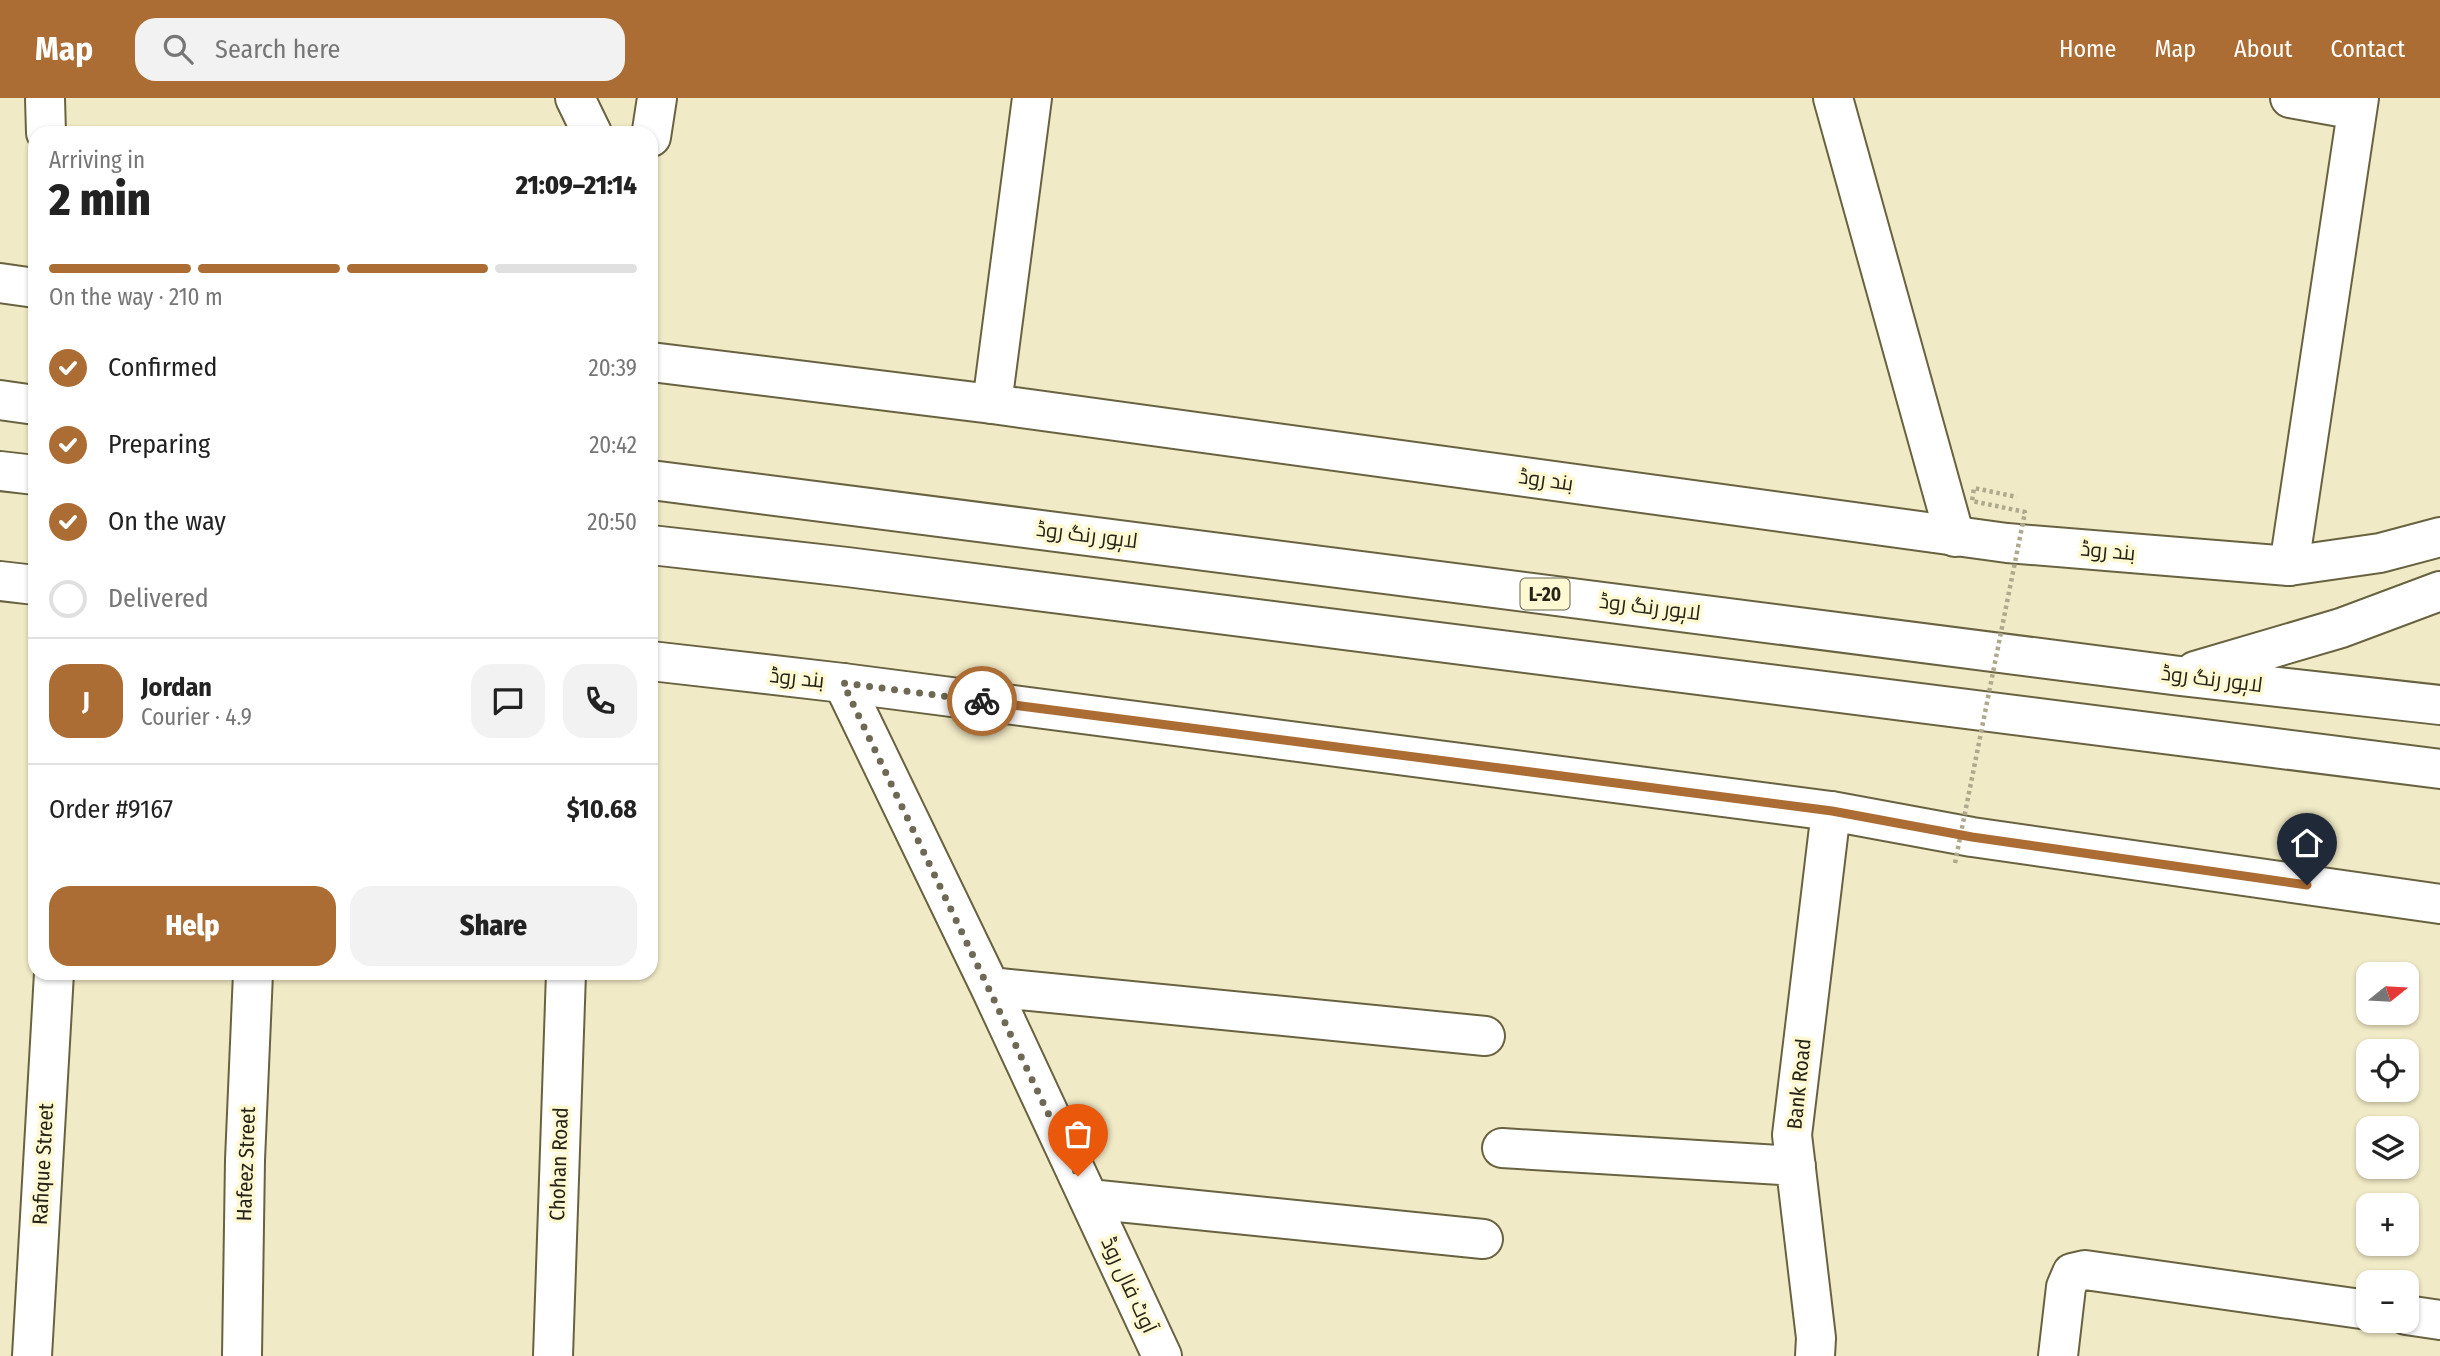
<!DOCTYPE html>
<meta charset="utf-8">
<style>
body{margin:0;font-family:"Fira Sans Condensed",Cairo,sans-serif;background:#f2f2f2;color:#222;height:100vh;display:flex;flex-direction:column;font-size:26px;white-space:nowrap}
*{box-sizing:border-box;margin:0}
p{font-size:23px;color:#767676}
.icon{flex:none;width:38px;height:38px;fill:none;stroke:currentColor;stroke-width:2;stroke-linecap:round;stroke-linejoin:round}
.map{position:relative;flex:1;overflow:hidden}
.panel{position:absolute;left:28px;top:28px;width:630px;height:854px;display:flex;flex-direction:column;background:#fff;border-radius:21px;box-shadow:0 2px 5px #0004}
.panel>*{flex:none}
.needle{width:46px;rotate:72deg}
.fabs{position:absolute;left:2356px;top:864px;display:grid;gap:14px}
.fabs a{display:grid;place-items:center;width:63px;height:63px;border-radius:14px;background:#fff;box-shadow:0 2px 5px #0004;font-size:35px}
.pin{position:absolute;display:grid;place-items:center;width:60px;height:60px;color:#fff;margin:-72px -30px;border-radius:50% 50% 50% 0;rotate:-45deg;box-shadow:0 0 7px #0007}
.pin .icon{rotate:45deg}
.courier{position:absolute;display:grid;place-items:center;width:70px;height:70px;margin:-35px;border:5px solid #ac6d34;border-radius:50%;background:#fff;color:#222;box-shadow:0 2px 9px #0007}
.head em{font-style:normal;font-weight:800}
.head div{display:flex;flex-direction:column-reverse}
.head{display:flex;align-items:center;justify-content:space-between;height:119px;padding:0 21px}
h1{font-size:46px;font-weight:800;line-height:52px}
.bar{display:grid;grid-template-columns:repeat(4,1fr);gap:10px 7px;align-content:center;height:84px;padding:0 21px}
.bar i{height:9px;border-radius:5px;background:#e0e0e0}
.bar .active{background:#ac6d34}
.bar p{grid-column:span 4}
.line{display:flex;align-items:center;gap:18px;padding:0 21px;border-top:2px solid #e0e0e0}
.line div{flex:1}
.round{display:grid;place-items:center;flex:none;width:74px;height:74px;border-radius:21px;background:#f2f2f2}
ol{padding:0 21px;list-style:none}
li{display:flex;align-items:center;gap:21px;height:77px}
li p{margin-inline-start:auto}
li .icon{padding:7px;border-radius:50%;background:#ac6d34;color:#fff;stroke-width:4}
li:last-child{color:#767676}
li i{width:38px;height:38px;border:4px solid #e0e0e0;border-radius:50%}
.button{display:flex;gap:14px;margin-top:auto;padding:14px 21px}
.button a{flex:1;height:80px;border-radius:21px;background:#ac6d34;color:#fff;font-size:28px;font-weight:800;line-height:80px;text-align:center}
.button a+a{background:#f2f2f2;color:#222}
header{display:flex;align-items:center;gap:42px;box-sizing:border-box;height:98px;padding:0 35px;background:#ac6d34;color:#fff}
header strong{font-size:33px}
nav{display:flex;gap:38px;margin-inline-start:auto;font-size:24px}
.search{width:490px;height:63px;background:#f2f2f2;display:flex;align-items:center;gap:18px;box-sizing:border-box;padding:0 24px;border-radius:21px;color:#767676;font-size:26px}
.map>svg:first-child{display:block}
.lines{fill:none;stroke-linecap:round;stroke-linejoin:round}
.minor-casing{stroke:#686241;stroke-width:42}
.major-casing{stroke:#686241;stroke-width:42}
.highway-casing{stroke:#686241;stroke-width:42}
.minor{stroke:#fff;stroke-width:38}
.major{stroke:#fff;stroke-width:38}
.highway{stroke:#fff;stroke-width:38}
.path-bridge{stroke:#aea98c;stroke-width:4.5;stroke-dasharray:3.5 3.5;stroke-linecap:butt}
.done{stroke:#6d6954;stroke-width:7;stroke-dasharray:0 12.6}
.route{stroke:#ac6d34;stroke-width:9}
.labels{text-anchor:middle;stroke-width:7;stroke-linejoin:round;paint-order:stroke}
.shield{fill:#fef8d3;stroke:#67644f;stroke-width:2}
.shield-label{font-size:19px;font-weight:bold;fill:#262416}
.street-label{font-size:21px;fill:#262416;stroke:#fef8d3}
</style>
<header>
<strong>Map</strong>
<div class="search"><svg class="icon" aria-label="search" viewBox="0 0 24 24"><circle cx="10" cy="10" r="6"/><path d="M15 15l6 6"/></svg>Search here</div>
<nav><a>Home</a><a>Map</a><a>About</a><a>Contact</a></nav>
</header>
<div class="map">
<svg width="2440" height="1258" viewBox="0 0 2440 1258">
<rect width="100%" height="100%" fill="#f1eac6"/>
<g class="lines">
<defs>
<path id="minor" d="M45,0L46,35
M575,0L592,35
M1833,0L1955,439
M2290,0L2357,12
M651,39L657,0
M992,306L1032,0
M2289,468L2359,0
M843,585L990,889L1162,1258
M990,889L1485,938
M1502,1050L1796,1068
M1089,1101L1483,1141
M2406,1217L2440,1222
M32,1258L54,875
M242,1258L245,1062L253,875
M553,1258L566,875
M1815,1258L1816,1240L1792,1037L1831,713
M2058,1258L2066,1189L2072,1175L2085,1172L2368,1212"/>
<path id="major" d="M0,185L35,190
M651,264L992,306L2007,445L2289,468L2380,455L2440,439
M0,483L35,487
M651,563L843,585L1831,713L1972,739L2440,806"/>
<path id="highway" d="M0,302L35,307
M0,373L35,377
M651,382L2180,578L2440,607
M651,447L847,469L2440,671
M2195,573L2341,530L2440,493"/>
</defs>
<!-- minor casing -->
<use href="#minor" class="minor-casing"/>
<!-- major casing -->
<use href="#major" class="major-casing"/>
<!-- highway casing -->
<use href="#highway" class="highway-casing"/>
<!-- minor -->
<use href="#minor" class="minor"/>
<!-- major -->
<use href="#major" class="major"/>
<!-- highway -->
<use href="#highway" class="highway"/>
<!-- path-bridge -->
<path class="path-bridge" d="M1955,765L2025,414L1972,403L1974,390L2017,399"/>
</g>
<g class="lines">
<!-- done -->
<path class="done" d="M982,603L843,585L1078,1078"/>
<!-- route -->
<path class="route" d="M982,603L1832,713L1972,739L2307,787"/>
</g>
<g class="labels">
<!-- shield labels -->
<rect class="shield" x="1520.5" y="480.5" width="49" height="31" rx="5"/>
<g class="shield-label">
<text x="1545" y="503">L-20</text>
</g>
<!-- street labels -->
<g class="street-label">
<text transform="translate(1546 382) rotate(8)" y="7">بند روڈ</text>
<text transform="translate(1087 437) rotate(7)" y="7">لاہور رنگ روڈ</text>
<text transform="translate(2108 453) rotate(5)" y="7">بند روڈ</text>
<text transform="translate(1650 509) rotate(7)" y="7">لاہور رنگ روڈ</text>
<text transform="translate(797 580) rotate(6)" y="7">بند روڈ</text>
<text transform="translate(2212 581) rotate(7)" y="7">لاہور رنگ روڈ</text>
<text transform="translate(1799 986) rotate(-84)" y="7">Bank Road</text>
<text transform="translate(43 1066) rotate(-87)" y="7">Rafique Street</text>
<text transform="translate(246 1066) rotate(-88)" y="7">Hafeez Street</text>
<text transform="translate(559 1066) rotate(-88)" y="7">Chohan Road</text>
<text transform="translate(1129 1187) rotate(65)" y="7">آوٹ فال روڈ</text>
</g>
</g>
</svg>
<div class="fabs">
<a><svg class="needle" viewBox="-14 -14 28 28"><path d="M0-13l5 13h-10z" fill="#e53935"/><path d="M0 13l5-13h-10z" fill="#767676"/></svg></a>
<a><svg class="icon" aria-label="locate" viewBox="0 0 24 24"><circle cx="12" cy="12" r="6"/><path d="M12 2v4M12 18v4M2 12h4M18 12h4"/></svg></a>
<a><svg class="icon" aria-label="layers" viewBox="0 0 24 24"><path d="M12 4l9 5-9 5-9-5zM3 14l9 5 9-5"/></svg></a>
<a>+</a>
<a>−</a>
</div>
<div class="pin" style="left:1078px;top:1078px;background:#ea580c"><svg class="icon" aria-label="bag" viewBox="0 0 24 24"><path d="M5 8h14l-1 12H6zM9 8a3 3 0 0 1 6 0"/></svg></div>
<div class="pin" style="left:2307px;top:787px;background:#1f2937"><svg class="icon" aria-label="home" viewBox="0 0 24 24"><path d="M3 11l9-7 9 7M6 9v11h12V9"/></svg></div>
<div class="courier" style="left:982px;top:603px"><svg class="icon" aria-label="bike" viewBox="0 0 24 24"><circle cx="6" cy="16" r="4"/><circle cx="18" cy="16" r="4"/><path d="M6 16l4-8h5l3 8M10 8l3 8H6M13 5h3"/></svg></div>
<section class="panel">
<div class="head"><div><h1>2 min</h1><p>Arriving in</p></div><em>21:09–21:14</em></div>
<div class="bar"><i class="active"></i><i class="active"></i><i class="active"></i><i></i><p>On the way · 210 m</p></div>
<ol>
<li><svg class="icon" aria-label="check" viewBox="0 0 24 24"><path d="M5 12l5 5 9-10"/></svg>Confirmed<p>20:39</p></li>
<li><svg class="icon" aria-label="check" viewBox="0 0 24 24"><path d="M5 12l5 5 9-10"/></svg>Preparing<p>20:42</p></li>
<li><svg class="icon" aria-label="check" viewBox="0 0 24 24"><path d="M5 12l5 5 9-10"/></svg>On the way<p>20:50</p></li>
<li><i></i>Delivered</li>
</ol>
<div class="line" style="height:126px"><b class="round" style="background:#ac6d34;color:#fff">J</b><div><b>Jordan</b><p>Courier · 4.9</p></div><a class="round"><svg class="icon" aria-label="chat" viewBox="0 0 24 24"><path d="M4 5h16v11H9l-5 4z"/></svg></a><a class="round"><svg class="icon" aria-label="phone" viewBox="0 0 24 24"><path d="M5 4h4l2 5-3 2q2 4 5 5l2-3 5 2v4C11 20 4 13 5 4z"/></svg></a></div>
<div class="line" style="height:91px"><div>Order #9167</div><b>$10.68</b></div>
<div class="button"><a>Help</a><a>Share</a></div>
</section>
</div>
